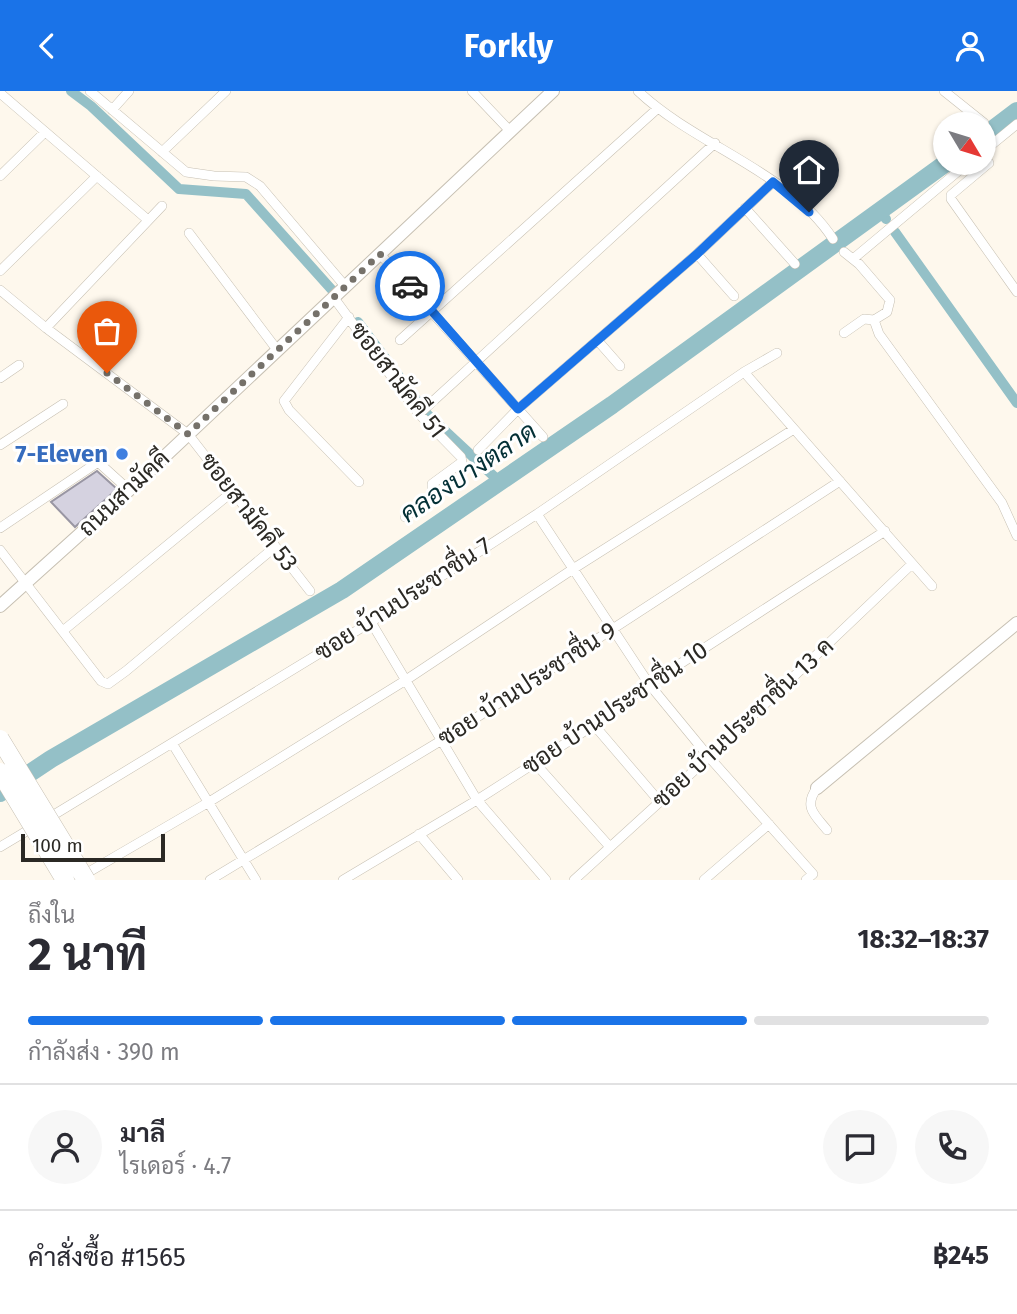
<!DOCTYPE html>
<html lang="th">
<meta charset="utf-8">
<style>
body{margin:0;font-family:"Fira Sans",Sarabun,sans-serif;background:#f7f7f7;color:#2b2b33;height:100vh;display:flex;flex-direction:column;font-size:26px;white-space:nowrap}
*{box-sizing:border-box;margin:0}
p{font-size:23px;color:#7c7c81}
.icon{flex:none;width:38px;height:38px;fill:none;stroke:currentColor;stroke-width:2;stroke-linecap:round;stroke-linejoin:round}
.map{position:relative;height:789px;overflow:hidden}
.side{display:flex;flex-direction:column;background:#fff;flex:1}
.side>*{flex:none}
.needle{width:46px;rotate:128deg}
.fabs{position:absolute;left:933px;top:21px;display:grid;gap:14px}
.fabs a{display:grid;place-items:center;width:63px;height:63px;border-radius:50%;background:#fff;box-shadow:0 2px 5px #0004;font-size:35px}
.scale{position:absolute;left:21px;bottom:18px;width:144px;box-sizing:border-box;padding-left:7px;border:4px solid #2b2924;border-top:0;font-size:19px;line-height:24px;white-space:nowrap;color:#2b2924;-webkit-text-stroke:5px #fff;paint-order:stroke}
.pin{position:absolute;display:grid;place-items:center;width:60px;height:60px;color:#fff;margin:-72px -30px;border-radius:50% 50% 50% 0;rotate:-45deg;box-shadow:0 0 7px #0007}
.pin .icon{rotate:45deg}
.courier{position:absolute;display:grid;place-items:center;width:70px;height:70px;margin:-35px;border:5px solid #1a73e8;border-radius:50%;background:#fff;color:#222;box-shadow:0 2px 9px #0007}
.head em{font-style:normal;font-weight:700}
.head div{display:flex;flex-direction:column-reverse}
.head{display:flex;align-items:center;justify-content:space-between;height:119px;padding:0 28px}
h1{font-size:46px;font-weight:700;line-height:52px}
.bar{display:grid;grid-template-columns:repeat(4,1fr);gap:10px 7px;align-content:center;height:84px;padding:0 28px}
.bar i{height:9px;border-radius:5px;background:#e1e1e2}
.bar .on{background:#1a73e8}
.bar p{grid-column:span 4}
.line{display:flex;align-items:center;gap:18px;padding:0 28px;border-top:2px solid #e1e1e2}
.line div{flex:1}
.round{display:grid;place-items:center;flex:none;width:74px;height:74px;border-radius:37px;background:#f7f7f7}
header{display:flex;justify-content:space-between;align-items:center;height:91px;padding:0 28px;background:#1a73e8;color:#fff;font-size:32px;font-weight:700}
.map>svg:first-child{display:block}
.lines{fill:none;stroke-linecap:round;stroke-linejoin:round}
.canal{stroke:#94c0c7;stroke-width:10}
.river{stroke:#94c0c7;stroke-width:18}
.building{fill:#d5d2e0;stroke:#9996a3;stroke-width:2}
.minor-casing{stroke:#c7c0b3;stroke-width:10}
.tertiary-casing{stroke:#c7c0b3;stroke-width:14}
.secondary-casing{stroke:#c7c0b3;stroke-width:14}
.minor{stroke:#fff;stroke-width:9}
.tertiary{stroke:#fff;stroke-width:12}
.secondary{stroke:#fff;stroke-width:12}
.motorway-bridge-casing{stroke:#c7c0b3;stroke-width:19;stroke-linecap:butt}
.motorway-bridge{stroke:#fff;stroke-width:18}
.done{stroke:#75716a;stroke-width:7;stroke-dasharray:0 12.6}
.route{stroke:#1a73e8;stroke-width:9}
.shop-dot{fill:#3f7fe0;stroke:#fff;stroke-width:2.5}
.labels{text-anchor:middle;stroke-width:6;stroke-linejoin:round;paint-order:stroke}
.street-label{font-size:24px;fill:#2b2924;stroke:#fff}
.shop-label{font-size:24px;font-weight:bold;fill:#366cbe;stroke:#fff;text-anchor:end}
.water-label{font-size:26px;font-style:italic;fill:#033036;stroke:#fff}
</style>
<header><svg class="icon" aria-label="back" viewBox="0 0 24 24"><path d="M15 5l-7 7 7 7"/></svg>Forkly<svg class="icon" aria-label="person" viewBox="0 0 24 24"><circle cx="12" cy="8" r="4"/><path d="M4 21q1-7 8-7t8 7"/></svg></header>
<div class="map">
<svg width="1017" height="789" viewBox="0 0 1017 789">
<rect width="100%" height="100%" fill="#fef8ed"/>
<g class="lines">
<!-- canal -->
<path class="canal" d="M71,0L91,15L179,98L246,103L332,199
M880,120L886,128
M895,141L1017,312
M358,231L428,324L500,391"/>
<!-- river -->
<path class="river" d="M984,45L1017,20
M0,702L51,668L342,499L612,314L946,72"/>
</g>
<!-- building -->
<path class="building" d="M97,380L117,398L75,436L51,411Z"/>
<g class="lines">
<defs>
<path id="minor" d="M90,0L186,81L214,85L246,86L260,95L345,195
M472,0L511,41
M638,0C696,55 789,80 833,148
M944,0L984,32
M0,2L148,129
M112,19L129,0
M984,60L1017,33
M162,61L226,0
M989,72L951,104V108L1017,201
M0,85L45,41
M745,117L795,173
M189,142L278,260
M844,161L859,173L890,209L887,221L874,229L879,243L1002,412L1017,445
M380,163L543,346
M697,163L734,205
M853,168L968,72
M0,180L97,85
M0,199L46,237L188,343L310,500
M334,207L419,323L461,366L462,371L432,393V405L405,426
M349,226L284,310L289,319L359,391
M46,237L162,115
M844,242L864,228L874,229
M400,249L657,18
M598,250L620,275
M744,281L932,495
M0,287L19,274
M419,323L715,52
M0,354L63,313
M478,359L518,318L697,163L773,91
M537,423L649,593L709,666L813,783L806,789
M0,437L98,371L129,399
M0,459L101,590L108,593L126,580L275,456
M371,531L477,709L546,789
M64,539L232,401
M594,634L659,710
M172,652L256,789
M534,671L610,756
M817,697C803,716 815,724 827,739
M47,728L371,531L537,423L744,281L777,262
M419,743L458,789
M0,756L35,735
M75,789L209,711L406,589L573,478L794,338
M210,789L442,649L840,390
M343,789L477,709L594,634L649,593L885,440
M574,789L709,666L912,473
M704,789L769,733"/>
<path id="tertiary" d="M817,697L1017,532"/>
<path id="secondary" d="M0,515L129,399L553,0"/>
</defs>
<!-- minor casing -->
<use href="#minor" class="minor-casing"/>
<!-- tertiary casing -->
<use href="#tertiary" class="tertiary-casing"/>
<!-- secondary casing -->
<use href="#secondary" class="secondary-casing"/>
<!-- minor -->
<use href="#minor" class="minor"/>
<!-- tertiary -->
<use href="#tertiary" class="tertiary"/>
<!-- secondary -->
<use href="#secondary" class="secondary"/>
<defs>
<path id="motorway-bridge" d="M0,648L86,789
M0,681L65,789"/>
</defs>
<!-- motorway-bridge casing -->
<use href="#motorway-bridge" class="motorway-bridge-casing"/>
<!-- motorway-bridge -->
<use href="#motorway-bridge" class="motorway-bridge"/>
</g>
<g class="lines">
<!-- done -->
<path class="done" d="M107,282L188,343L380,163L410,195"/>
<!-- route -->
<path class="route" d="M410,195L518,318L697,163L773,91L809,121"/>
</g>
<!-- markers -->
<circle class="shop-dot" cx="122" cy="363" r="7"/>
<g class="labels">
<!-- street labels -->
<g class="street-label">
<text transform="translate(398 289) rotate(52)" y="8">ซอยสามัคคี 51</text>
<text transform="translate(124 402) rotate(-43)" y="8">ถนนสามัคคี</text>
<text transform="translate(249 421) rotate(52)" y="8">ซอยสามัคคี 53</text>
<text transform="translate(403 508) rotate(-33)" y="8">ซอย บ้านประชาชื่น 7</text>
<text transform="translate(527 593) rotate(-33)" y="8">ซอย บ้านประชาชื่น 9</text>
<text transform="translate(615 617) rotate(-34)" y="8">ซอย บ้านประชาชื่น 10</text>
<text transform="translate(743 632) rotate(-43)" y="8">ซอย บ้านประชาชื่น 13 ค</text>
</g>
<!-- shop labels -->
<g class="shop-label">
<text x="108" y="371">7-Eleven</text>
</g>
<!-- water labels -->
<g class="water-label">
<text transform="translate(468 381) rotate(-34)" y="9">คลองบางตลาด</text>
</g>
</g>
</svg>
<div class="fabs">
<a><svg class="needle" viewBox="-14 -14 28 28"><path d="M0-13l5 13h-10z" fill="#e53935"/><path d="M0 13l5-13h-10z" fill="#7c7c81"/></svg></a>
</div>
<div class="scale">100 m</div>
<div class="pin" style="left:107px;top:282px;background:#ea580c"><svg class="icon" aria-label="bag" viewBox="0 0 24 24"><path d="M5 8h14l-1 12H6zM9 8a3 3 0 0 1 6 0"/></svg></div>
<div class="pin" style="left:809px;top:121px;background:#1f2937"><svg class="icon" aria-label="home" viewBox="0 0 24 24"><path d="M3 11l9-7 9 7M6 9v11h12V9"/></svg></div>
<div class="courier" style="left:410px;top:195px"><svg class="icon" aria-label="car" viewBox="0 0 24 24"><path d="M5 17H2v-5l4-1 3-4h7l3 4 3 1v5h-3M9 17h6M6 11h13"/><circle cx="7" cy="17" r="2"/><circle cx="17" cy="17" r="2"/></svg></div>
</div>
<section class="side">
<div class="head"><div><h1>2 นาที</h1><p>ถึงใน</p></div><em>18:32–18:37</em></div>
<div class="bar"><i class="on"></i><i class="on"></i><i class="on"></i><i></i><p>กำลังส่ง · 390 m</p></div>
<div class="line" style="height:126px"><a class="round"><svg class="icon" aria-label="person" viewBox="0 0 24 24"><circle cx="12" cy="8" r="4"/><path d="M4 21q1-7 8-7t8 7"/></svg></a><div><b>มาลี</b><p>ไรเดอร์ · 4.7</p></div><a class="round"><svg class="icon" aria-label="chat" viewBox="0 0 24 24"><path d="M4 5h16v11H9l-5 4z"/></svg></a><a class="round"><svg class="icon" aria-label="phone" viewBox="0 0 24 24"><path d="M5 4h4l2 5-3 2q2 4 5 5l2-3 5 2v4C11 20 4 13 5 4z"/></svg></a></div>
<div class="line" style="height:91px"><div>คำสั่งซื้อ #1565</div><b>฿245</b></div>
</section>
